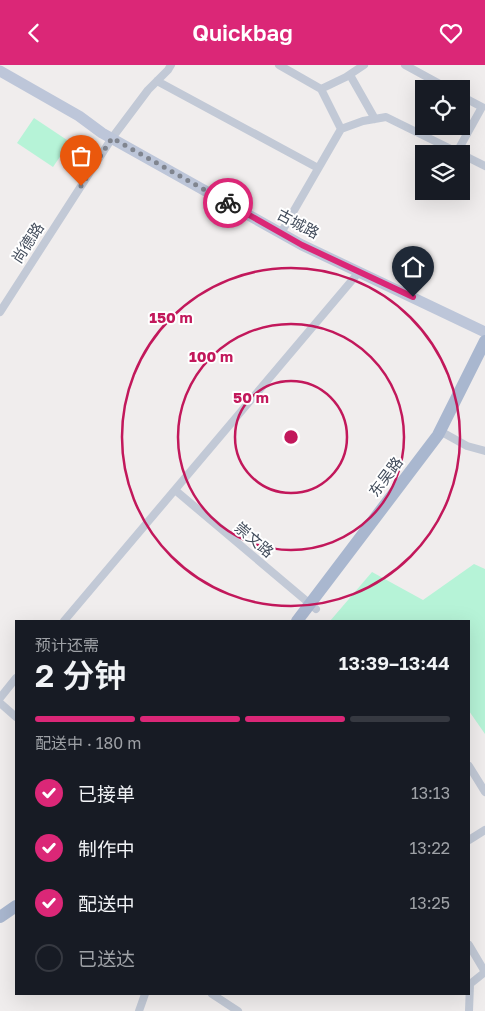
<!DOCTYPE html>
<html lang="zh">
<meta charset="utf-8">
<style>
body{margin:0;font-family:"Golos Text","Noto Sans SC",sans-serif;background:#20242c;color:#f1f3f6;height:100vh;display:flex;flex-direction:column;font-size:19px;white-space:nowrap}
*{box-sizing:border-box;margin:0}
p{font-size:16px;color:#9ea1a6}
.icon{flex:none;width:28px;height:28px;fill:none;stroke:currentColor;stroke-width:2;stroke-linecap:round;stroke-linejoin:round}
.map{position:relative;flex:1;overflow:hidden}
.sheet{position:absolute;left:15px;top:555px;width:455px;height:375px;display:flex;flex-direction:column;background:#171b24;border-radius:0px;box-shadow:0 5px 20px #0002}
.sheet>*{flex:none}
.controls{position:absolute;left:415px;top:15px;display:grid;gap:10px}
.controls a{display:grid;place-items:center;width:55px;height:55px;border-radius:0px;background:#171b24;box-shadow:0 5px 20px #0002;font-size:25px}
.pin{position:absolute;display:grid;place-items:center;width:42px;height:42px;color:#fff;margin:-51px -21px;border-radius:50% 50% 50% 0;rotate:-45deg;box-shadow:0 0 5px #0007}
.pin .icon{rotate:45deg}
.courier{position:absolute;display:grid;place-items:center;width:50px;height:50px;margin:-25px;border:4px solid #db2777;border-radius:50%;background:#fff;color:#222;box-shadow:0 1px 6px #0007}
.overview em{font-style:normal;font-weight:600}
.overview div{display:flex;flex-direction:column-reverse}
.overview{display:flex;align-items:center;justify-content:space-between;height:85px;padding:0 20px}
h1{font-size:32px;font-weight:600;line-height:38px}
.bar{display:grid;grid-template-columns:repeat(4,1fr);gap:8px 5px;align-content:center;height:60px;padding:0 20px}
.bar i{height:6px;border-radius:4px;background:#363941}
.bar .current{background:#db2777}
.bar p{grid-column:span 4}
ol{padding:0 20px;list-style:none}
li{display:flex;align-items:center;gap:15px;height:55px}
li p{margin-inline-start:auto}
li .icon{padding:5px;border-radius:50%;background:#db2777;color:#fff;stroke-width:4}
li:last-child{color:#9ea1a6}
li i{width:28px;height:28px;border:2px solid #363941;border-radius:50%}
header{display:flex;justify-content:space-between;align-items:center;height:65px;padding:0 20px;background:#db2777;color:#fff;font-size:22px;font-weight:600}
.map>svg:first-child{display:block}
.green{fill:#b6f3d7}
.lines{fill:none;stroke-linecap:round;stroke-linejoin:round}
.street{stroke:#c2c9d6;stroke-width:8}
.secondary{stroke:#bdc6d9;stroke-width:11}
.primary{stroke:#a9b7cf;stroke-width:12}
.done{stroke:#80858f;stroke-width:5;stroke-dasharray:0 9}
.route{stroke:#db2777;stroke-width:6}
.ring{fill:none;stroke:#c2185b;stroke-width:2.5}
.labels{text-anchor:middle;stroke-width:4;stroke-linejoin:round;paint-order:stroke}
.street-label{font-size:15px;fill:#434d5c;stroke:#fff}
.centre{fill:#c2185b;stroke:#fff;stroke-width:2.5}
.ring-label{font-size:15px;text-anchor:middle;font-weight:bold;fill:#c2185b;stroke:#fff;stroke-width:4;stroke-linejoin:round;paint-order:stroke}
</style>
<header><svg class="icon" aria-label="back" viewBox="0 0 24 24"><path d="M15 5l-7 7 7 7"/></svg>Quickbag<svg class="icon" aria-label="heart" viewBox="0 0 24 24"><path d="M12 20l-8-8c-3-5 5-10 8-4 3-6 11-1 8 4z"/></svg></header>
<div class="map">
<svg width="485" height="946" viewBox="0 0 485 946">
<rect width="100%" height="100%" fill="#f0eded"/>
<!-- green -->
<path class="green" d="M34,53L70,77L53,102L17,78Z
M474,499L485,504V669L469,646V556H330L372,507L423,535Z"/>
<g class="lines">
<!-- street -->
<path class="street" d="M279,0L321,24L341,64
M405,0L449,24
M350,10L375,54
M157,16L318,103
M321,24L346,12L364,0
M457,87L482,42L461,31
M461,89L485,101
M281,168L341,64L363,56L386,52L461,89
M0,247L112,73L148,25L168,5L171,0
M440,366L467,381L485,386
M175,425L316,544
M64,556L359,207
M0,633L16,613
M0,638L16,652
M469,701L485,727
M469,775L485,765
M469,880L485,907
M212,929L238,946
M139,946L145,929
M469,946L470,919L485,907"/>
<!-- secondary -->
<path class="secondary" d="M0,6L79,51L102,68L302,180L485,267"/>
<!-- primary -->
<path class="primary" d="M297,556L438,370L485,276
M0,852L16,841"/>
</g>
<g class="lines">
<!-- done -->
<path class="done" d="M81,121L112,73L228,138"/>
<!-- route -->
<path class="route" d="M228,138L302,180L413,232"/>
</g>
<!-- distance rings -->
<g class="ring">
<circle cx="291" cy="372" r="56"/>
<circle cx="291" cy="372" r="113"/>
<circle cx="291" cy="372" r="169"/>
</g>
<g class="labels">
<!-- street labels -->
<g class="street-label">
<text transform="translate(298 159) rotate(28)" y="5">古城路</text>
<text transform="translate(28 178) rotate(-57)" y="5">尚德路</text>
<text transform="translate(386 412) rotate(-53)" y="5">东吴路</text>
<text transform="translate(254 475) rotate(40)" y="5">崇文路</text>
</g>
</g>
<circle cx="291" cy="372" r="8" class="centre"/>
<g class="ring-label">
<text x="171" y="258">150 m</text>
<text x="211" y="297">100 m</text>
<text x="251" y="338">50 m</text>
</g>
</svg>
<div class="controls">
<a><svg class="icon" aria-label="locate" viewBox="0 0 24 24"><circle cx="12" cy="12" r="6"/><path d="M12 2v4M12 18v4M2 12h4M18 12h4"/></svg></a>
<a><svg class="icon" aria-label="layers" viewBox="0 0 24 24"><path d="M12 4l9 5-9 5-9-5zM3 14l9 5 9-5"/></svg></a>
</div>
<div class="pin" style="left:81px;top:121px;background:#ea580c"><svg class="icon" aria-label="bag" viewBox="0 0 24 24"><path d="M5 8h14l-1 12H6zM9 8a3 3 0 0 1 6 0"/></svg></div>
<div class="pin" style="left:413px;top:232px;background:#1f2937"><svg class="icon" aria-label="home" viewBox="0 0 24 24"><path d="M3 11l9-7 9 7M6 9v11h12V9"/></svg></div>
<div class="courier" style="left:228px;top:138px"><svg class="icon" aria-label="bike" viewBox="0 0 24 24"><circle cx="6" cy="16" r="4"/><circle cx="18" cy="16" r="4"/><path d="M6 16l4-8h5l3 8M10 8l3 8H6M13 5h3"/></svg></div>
<section class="sheet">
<div class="overview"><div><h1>2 分钟</h1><p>预计还需</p></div><em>13:39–13:44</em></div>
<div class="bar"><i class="current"></i><i class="current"></i><i class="current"></i><i></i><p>配送中 · 180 m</p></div>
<ol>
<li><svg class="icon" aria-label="check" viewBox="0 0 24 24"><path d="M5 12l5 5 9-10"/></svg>已接单<p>13:13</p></li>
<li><svg class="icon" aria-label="check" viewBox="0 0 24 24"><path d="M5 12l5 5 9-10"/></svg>制作中<p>13:22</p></li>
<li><svg class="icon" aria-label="check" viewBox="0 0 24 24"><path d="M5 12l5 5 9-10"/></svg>配送中<p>13:25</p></li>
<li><i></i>已送达</li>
</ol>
</section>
</div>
